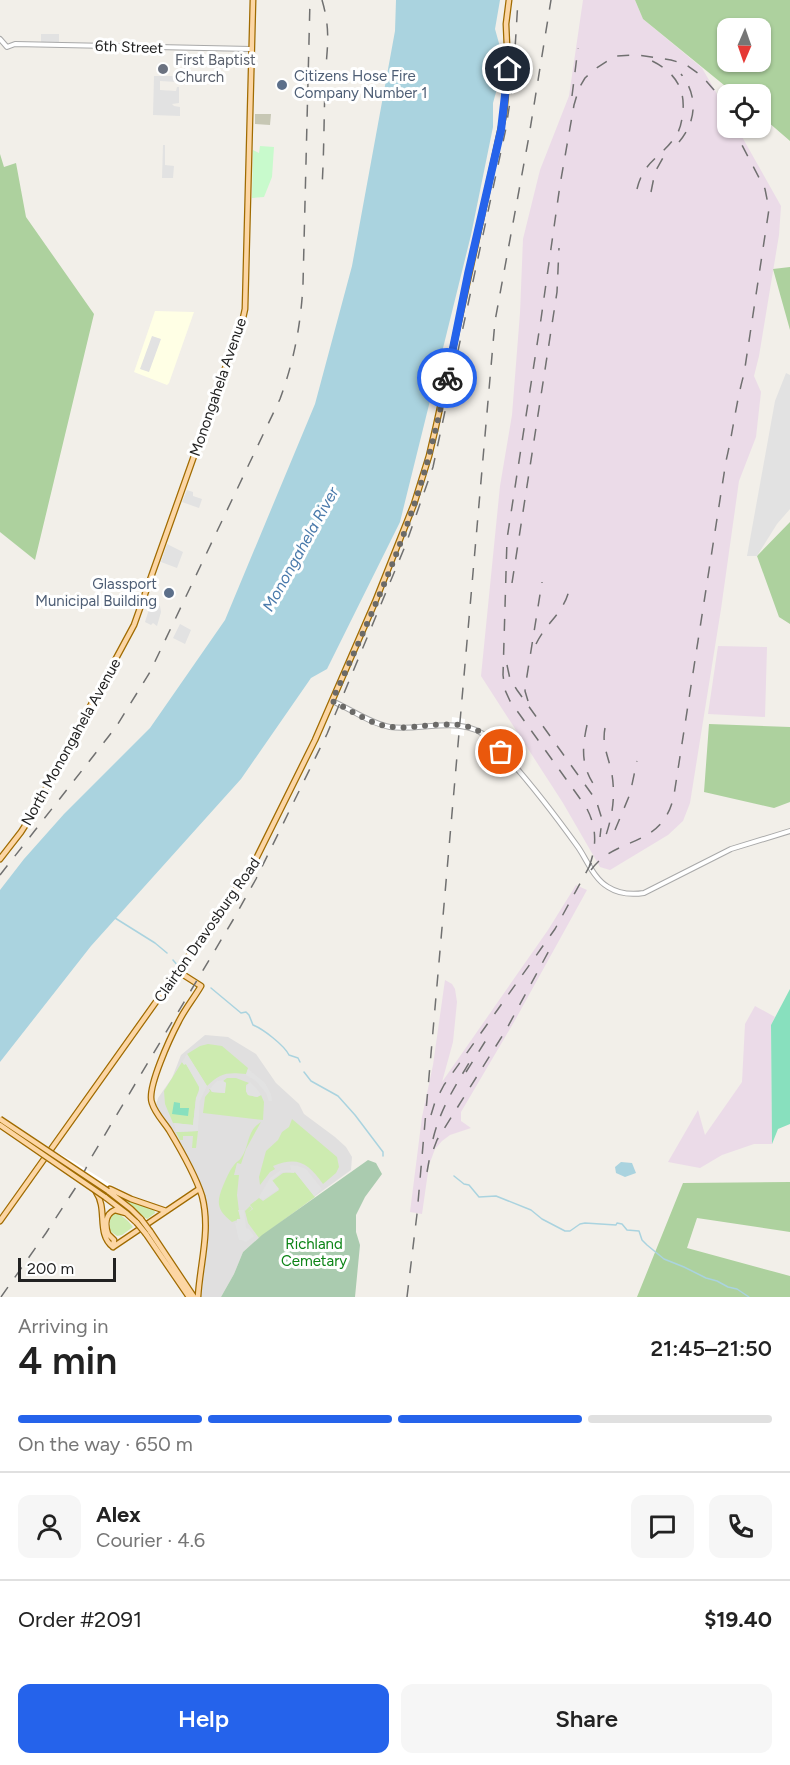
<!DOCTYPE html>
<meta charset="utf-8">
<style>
body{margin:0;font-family:Figtree,sans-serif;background:#f6f6f6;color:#222;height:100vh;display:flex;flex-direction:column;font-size:22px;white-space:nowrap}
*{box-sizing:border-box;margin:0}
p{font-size:20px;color:#767676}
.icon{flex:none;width:33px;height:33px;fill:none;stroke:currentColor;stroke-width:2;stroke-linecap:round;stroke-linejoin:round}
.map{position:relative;height:1297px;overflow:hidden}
.drawer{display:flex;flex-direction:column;background:#fff;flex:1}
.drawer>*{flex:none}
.needle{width:39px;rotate:182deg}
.fabs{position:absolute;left:717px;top:18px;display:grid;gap:12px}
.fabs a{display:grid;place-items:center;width:54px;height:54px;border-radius:12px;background:#fff;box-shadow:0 2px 4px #0004;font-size:30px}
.scale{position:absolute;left:18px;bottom:15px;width:98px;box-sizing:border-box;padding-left:6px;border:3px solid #222;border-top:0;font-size:16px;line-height:21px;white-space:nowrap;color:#222;-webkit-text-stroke:4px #fff;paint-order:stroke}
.pin{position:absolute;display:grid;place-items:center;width:51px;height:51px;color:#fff;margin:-26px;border:3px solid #fff;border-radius:50%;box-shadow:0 2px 6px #0007}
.courier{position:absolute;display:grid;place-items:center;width:60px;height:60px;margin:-30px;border:4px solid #2563eb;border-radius:50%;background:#fff;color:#222;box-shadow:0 2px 8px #0007}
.overview em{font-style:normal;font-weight:600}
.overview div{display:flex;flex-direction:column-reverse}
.overview{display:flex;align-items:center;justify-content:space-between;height:102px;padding:0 18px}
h1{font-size:39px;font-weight:600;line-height:45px}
.bar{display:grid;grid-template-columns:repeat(4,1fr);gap:9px 6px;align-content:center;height:72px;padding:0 18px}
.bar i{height:8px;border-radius:4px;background:#e0e0e0}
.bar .active{background:#2563eb}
.bar p{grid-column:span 4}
.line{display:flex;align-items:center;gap:15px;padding:0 18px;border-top:2px solid #e0e0e0}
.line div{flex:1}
.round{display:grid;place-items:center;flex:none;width:63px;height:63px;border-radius:12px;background:#f6f6f6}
.primary-button{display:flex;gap:12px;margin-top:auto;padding:12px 18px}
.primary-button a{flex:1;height:69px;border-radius:12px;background:#2563eb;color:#fff;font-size:24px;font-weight:600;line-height:69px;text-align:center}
.primary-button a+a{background:#f6f6f6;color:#222}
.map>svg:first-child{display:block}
.residential{fill:#e0dfdf}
.industrial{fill:#ebdbe8}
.education{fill:#ffffe5}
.construction{fill:#c7c7b4}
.grass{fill:#cdebb0}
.forest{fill:#add19e;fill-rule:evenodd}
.cemetery{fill:#aacbaf}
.park{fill:#c8facc}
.pitch{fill:#88e0be}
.parking{fill:#e2e2e2}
.water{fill:#aad3df}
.pier{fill:#fff}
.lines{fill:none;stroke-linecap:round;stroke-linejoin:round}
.stream{stroke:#aad3df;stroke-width:1.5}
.minor-casing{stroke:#a9a9a9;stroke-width:6}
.major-casing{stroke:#a06b00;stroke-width:7}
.minor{stroke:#fff;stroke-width:4}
.major{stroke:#fcd6a4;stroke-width:4.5}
.rail{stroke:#707070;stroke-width:1.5;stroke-dasharray:12 12;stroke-linecap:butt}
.major-bridge-casing{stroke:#a06b00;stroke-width:7;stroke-linecap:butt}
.major-bridge{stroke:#fcd6a4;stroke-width:4.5}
.done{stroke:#6b6a68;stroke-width:6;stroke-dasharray:0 10.8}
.route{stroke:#2563eb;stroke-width:8}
.worship-dot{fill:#6b7280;stroke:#fff;stroke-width:2}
.service-dot{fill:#5c6f8a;stroke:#fff;stroke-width:2}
.labels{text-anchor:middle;stroke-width:6;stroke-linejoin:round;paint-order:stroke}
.street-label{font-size:15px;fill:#222;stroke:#fff}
.worship-label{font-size:15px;fill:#5b616d;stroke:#fff;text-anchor:start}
.service-label{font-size:15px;fill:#4e5e75;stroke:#fff;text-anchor:start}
.park-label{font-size:15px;fill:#0c8416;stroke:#fff}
.water-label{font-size:16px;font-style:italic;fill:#4a7aab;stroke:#fff}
</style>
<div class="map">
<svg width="790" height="1297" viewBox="0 0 790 1297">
<rect width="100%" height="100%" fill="#f2efe9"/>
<!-- residential -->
<path class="residential" d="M205,1035L228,1037L256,1054L276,1083L299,1104L304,1114L335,1137L346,1147L352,1157L351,1170L262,1235L243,1252L234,1274L221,1297H201L208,1240L207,1215L194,1176L156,1105L158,1098L172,1078L181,1055Z"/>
<!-- industrial -->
<path class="industrial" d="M583,0H635L643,19L702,68L727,111L728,128H737L781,206L779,235L759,356L754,376L761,392L756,437L739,481L721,609L690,803L683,821L668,835L610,870L600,867L563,803L481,676L500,486L512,415L520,313L523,239L540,170L569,96Z
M718,646L767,647L765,717L708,714Z
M576,885L587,890L514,1022L461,1112V1121L471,1128L450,1135L442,1141L435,1149L429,1165L422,1214L410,1212L422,1117L433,1065L445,980L452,984L455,989L457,1002L453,1042L442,1082L548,930Z
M755,1006L775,1017L771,1025L772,1144H754L722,1155L700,1168L668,1162L698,1110L705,1135L742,1082L745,1024Z"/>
<!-- education -->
<path class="education" d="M155,311L194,312L169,383L167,385L134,372Z"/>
<!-- construction -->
<path class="construction" d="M255,114H271L270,125L255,124Z"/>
<!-- grass -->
<path class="grass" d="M208,1044L222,1046L248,1068L246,1074C227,1072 220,1073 207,1086L187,1054L200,1046Z
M182,1062L184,1064H186L200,1087L196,1098L193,1125L173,1123L165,1104L164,1091Z
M227,1078H236L249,1083L246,1085V1091L248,1095L257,1097L261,1095L264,1102L263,1120L203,1113L205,1097L210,1091L209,1089H210L212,1092L224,1093L226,1083L223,1081Z
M292,1119L337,1157L339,1167L336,1173L323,1184C308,1163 298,1156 273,1166L275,1169L270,1172L260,1185L259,1177L266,1151L278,1140L282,1132L289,1127Z
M261,1122L246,1149L241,1164L237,1163L234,1175H239L237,1195L240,1219L232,1222C217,1210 216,1203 223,1186C226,1179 229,1171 234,1165C236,1162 239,1161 241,1158C250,1146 246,1131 261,1122Z
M198,1131L196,1148H192L193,1136H183V1140H180L176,1132Z
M295,1172L315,1197L259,1238L248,1223L245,1211L250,1206L252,1209L247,1213L253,1209L250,1205L259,1198L263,1201L279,1190L272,1181L283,1173Z
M124,1199L154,1209L155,1213L147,1219L124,1202Z
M118,1213L128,1221L133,1227L122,1235L117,1236L110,1231V1218L114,1214Z"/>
<!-- forest -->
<path class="forest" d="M635,0H790V141L761,116L760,94H735L643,19ZM760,28V62H728V28Z
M0,154L4,167L16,163L26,217L94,314L35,560L0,532Z
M790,267V330L773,269Z
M790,522V624L779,617L757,556Z
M709,724L790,727V802L774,808L704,792Z
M790,1182V1232L697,1218L687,1248L790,1276V1297H637L683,1183Z"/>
<!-- cemetery -->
<path class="cemetery" d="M368,1160L376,1163L382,1174L365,1197L356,1215V1232L360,1245L355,1297H221L234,1274L243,1252L262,1235Z"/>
<!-- park -->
<path class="park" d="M260,146L274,147L272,177L264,197L252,198L253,150L259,153Z"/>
<!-- pitch -->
<path class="pitch" d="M790,989V1124L778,1129L772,1144L771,1025Z
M174,1102L180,1103V1108H189L188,1116L172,1114Z"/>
<!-- parking -->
<path class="parking" d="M41,34H59V43H41Z
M154,76H173V78H177V82L160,81V90L176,91L177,87H179V103L172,104L174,106L180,107V116L153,115Z
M163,145H165V165L174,166L173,178H162Z
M152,336L161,339L149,372L140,369Z
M786,373L790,375V509L777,524L757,556H747L775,401Z
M187,490L193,492V496L202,499L199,508L182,502Z
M167,544L183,552L177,568L161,562Z
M151,603L160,606L161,612L157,626L153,623L151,625L145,622Z
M180,624L191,630L185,644L173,638Z
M187,1054L207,1086L200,1101L198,1131L176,1132L174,1123L193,1125L196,1098L199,1092V1087L186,1064L184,1065L182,1062Z
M248,1069L265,1083L271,1094L272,1101H269L266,1093L256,1081L246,1075Z
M224,1080L223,1081L226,1083L225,1093L212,1092L210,1089L213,1085L217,1081Z
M250,1082L256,1088L261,1095L257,1097L248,1095L246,1091V1087Z
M290,1165L298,1166L306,1169L322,1189L314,1196L295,1172L294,1173L285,1172L281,1173L272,1180L279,1189L263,1200L259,1197L270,1178L281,1170H291Z
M238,1210H244L246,1228L249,1229L254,1236L246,1242L242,1240H239L235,1223H237V1219H241Z"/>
<!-- water -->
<path class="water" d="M396,0H500L495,29L502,54L500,78L493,103V127L471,235L400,522L327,669L311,678L241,779L91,946L0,1062V890L24,859L64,814L150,728L225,620L315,404L352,266L395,31Z
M621,1162L632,1163L636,1173L625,1177L616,1173L615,1167Z"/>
<!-- pier -->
<path class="pier" d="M452,717L465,719L464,736L451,734Z
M0,1117L39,1143L73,1161L113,1186L99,1206L94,1194L87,1188L0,1129Z"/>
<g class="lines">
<!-- stream -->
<path class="stream" d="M115,918L155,943L167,953
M173,960L178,966
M211,988L241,1013L246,1012L249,1015L253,1025C263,1029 284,1045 289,1055L298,1058L300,1062
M304,1072L311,1081L338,1096L355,1115L383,1152V1156
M454,1176L464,1184L469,1185L479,1197L496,1196L531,1210L542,1219L565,1231H570L580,1224L585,1223L616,1225L617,1223L622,1224L627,1230L639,1231L642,1240L647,1245L664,1259L684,1267L706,1278L717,1281L728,1287L737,1289L749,1297"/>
<defs>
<path id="minor" d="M0,39L7,47L15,44L251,49
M332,701C351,709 369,723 390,727C419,732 463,714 488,738C520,768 552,811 578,847C587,860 594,879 608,887C619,894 631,895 644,893L731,849L790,831"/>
<path id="major" d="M0,859L21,832L30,818L134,625L243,318L245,309L253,0
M179,972L201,986C194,998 185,1009 179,1021C171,1036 146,1089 152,1103C155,1113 163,1121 169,1130C181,1150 195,1174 202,1196C211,1230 200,1263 198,1297
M110,1189L131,1199L166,1211
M108,1191L131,1209L141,1219
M96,1192C108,1209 96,1234 113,1247
M105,1197L126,1213L137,1223
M0,1221L252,867L315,740L375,602L414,504L429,456L436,426L504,114L508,69L506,24L509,0
M150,1231L194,1297
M146,1234L189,1297
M113,1247L199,1189
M113,1247L114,1240L108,1234C105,1225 105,1214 115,1210L126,1213"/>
</defs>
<!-- minor casing -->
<use href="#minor" class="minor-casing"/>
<!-- major casing -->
<use href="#major" class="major-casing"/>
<!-- minor -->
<use href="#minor" class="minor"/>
<!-- major -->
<use href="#major" class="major"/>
<!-- rail -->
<path class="rail" d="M322,0C332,34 326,51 325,84C324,118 324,153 322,187
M572,96L578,48
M679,142C697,121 698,95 681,74
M637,189C644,160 661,158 675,137C681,129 682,120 683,110C685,86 672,70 650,60
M651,192L655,172L664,156
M512,583L557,292L559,248
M536,644C547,621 565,613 570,586
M507,665L510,679L517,690L596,800L602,819L600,837
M528,701L525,691L526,682L542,582
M587,725C582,748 581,765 594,785
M605,728C602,743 607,754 611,769C616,794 613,815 605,838
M615,830L630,794L637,761
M589,867C597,846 597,827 586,807L510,701L505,690L503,675L507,539L541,319L560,185L574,105L579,88L585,78L595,69L615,56L637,55L671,60L685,64L702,76L714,90L728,116
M591,870C616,835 663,849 674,795L726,461C733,432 736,402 744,374L769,209L765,189L733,128
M0,875L116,727L150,672L280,399C294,361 301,324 303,284L310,0
M466,1072L488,1037
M431,1115L435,1102L444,1085L555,929L593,860
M433,1139C440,1110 454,1088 469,1063
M427,1172L429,1161L437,1140L506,1030L551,947
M1,1297L46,1233L78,1184L91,1158L233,920L256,879L327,734L406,544L433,467L506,128L513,82L518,0
M407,1297L417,1214L495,321L529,136L551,0"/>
<defs>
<path id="major-bridge" d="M0,1119L108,1191
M0,1125L105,1197
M141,1219L150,1231
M137,1223L146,1234"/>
</defs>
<!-- major-bridge casing -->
<use href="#major-bridge" class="major-bridge-casing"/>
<!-- major-bridge -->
<use href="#major-bridge" class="major-bridge"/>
</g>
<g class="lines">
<!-- done -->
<path class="done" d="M447,378C440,412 432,447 422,480C399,556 365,629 332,701C351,710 371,725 392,727C421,730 459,715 485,735C491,739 496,746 501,752"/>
<!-- route -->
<path class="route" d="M447,378L468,274L501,130L508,69"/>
</g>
<!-- markers -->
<circle class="worship-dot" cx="163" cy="69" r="6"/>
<g class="service-dot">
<circle cx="282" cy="85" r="6"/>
<circle cx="169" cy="593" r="6"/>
</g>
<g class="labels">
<!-- street labels -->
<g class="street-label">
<text transform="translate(129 47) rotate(2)" y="5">6th Street</text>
<text transform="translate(218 387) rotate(-71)" y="5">Monongahela Avenue</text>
<text transform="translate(71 742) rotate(-61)" y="5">North Monongahela Avenue</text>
<text transform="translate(207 930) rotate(-55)" y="5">Clairton Dravosburg Road</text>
</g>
<!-- worship labels -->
<g class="worship-label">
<text x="175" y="65">First Baptist<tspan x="175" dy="17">Church</tspan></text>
</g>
<!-- service labels -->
<g class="service-label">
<text x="294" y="81">Citizens Hose Fire<tspan x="294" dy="17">Company Number 1</tspan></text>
<text x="157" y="589" text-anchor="end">Glassport<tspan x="157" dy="17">Municipal Building</tspan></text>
</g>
<!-- park labels -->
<g class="park-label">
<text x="314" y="1249">Richland<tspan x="314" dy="17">Cemetary</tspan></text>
</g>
<!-- water labels -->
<g class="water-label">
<text transform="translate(300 549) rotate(-61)" y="6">Monongahela River</text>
</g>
</g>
</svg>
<div class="fabs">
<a><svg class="needle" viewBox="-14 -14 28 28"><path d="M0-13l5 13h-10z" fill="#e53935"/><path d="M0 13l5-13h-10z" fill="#767676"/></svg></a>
<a><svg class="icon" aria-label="locate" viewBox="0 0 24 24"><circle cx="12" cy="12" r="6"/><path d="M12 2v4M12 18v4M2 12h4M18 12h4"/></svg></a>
</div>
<div class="scale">200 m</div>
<div class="pin" style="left:501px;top:752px;background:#ea580c"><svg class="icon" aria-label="bag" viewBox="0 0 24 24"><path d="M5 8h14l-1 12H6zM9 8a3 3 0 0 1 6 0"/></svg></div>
<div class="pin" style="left:508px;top:69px;background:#1f2937"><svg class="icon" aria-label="home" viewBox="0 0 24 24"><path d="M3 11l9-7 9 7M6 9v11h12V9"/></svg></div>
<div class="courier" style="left:447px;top:378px"><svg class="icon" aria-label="bike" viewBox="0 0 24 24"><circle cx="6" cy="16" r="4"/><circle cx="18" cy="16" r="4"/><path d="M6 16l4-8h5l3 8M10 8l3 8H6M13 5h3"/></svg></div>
</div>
<section class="drawer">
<div class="overview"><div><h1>4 min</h1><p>Arriving in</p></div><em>21:45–21:50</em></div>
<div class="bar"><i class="active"></i><i class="active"></i><i class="active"></i><i></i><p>On the way · 650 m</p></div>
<div class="line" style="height:108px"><a class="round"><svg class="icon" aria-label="person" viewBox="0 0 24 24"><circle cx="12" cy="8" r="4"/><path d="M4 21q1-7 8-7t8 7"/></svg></a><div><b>Alex</b><p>Courier · 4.6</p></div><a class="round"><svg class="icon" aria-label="chat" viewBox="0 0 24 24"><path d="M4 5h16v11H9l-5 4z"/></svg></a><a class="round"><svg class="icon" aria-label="phone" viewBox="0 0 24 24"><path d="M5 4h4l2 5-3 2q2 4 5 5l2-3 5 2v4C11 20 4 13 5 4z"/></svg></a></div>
<div class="line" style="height:78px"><div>Order #2091</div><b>$19.40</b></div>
<div class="primary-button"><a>Help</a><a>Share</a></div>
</section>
